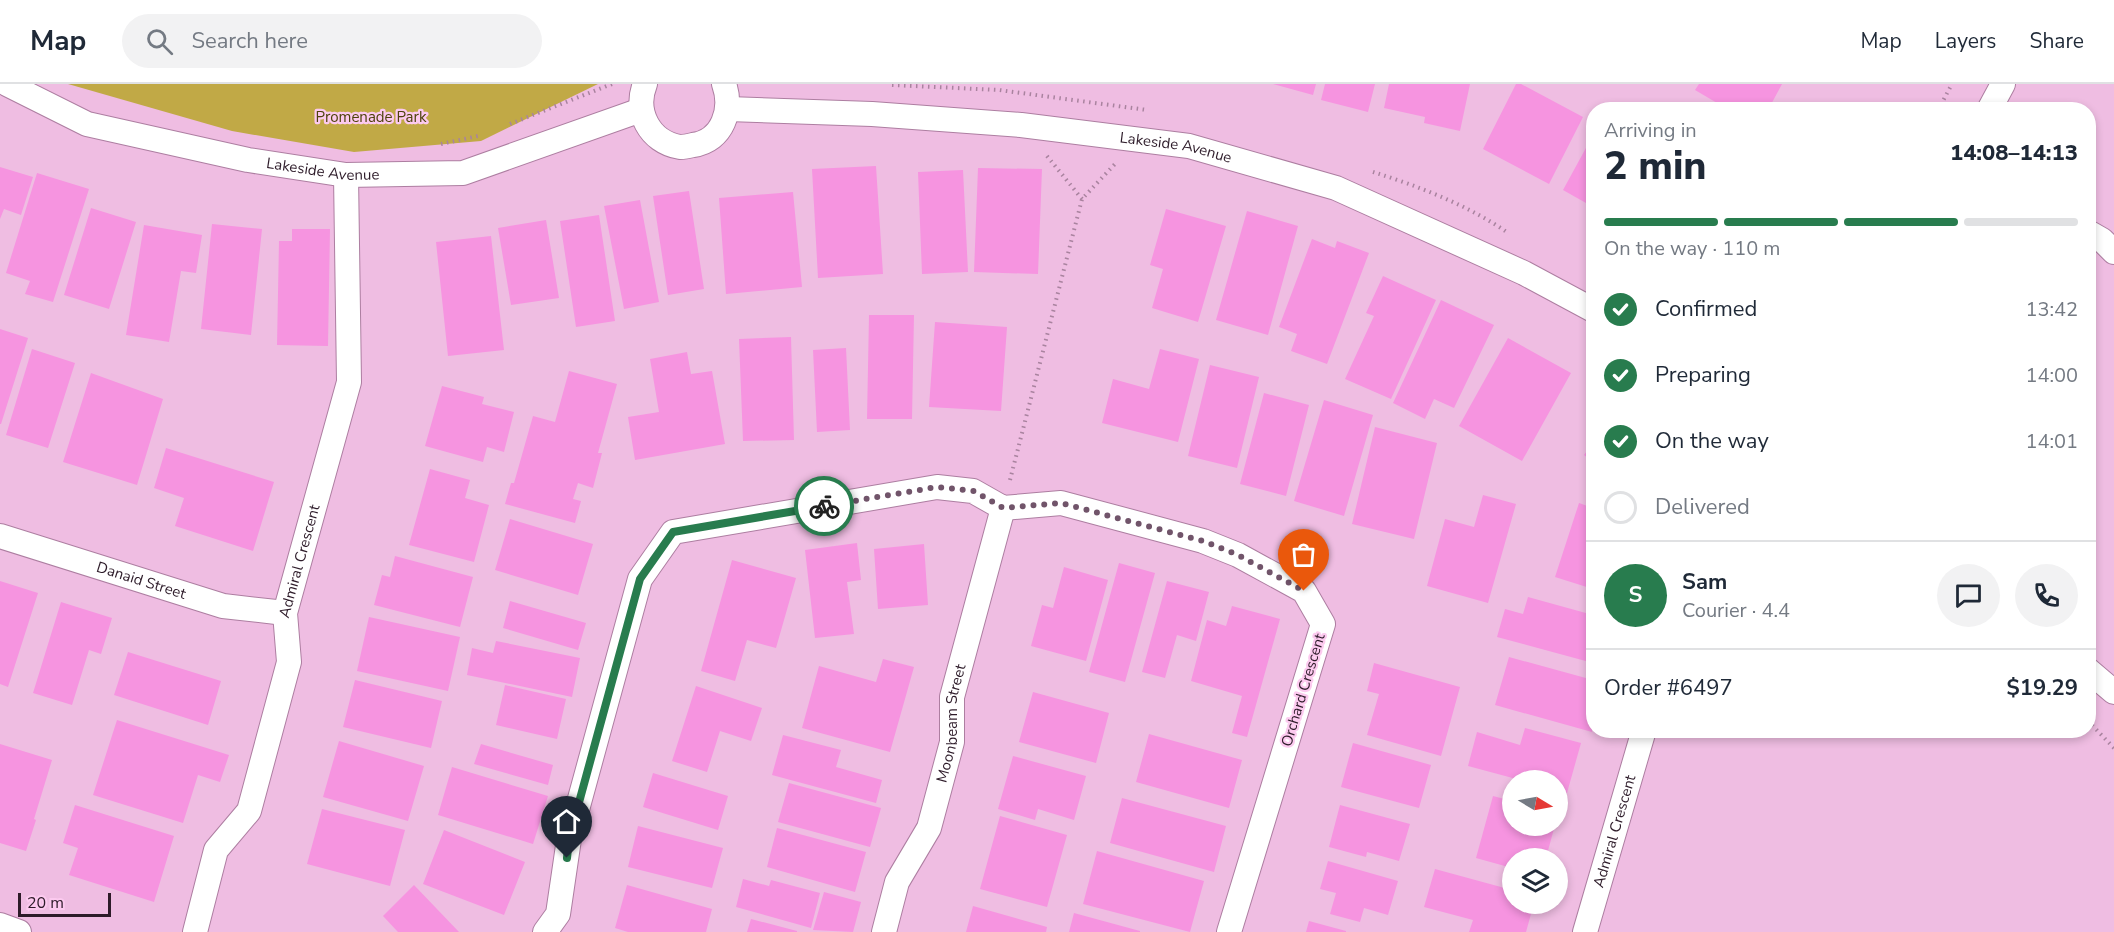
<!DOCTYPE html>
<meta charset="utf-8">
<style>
body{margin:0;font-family:"Nunito Sans",sans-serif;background:#f2f2f3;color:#1f2937;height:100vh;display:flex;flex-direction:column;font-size:22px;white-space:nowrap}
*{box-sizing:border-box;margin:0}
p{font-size:20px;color:#747a83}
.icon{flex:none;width:33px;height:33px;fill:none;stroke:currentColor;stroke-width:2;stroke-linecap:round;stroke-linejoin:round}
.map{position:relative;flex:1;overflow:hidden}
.side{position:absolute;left:1586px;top:18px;width:510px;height:636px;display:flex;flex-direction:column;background:#fff;border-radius:24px;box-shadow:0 3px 9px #0003}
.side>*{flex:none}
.needle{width:39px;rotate:100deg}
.buttons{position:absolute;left:1502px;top:686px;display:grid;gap:12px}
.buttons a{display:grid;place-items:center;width:66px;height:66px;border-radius:50%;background:#fff;box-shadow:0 3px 9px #0003;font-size:30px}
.scale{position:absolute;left:18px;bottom:15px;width:93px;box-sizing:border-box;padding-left:6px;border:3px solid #2d1b29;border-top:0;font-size:16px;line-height:21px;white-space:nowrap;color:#2d1b29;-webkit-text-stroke:4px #fccaef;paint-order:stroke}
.pin{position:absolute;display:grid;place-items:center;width:51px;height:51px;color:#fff;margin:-62px -26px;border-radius:50% 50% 50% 0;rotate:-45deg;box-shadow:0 0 6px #0007}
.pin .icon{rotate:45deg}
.courier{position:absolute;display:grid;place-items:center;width:60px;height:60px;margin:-30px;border:4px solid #287c4e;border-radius:50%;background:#fff;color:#222;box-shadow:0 2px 8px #0007}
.summary em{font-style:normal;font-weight:800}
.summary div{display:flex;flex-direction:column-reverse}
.summary{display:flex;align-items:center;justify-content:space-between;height:102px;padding:0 18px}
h1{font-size:39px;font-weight:800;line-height:45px}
.bar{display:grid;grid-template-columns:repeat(4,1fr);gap:9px 6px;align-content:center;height:72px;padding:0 18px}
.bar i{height:8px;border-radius:4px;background:#e0e1e3}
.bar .on{background:#287c4e}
.bar p{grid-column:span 4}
.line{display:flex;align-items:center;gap:15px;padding:0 18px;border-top:2px solid #e0e1e3}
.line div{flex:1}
.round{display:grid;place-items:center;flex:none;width:63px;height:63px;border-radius:32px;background:#f2f2f3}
ol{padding:0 18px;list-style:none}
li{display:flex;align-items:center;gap:18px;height:66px}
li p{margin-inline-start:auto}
li .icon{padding:6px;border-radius:50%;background:#287c4e;color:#fff;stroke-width:4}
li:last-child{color:#747a83}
li i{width:33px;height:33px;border:3px solid #e0e1e3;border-radius:50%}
header{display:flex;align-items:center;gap:36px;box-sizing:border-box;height:84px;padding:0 30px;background:#fff;border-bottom:2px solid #e0e1e3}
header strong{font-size:28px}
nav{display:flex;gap:33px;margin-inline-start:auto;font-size:21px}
.search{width:420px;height:54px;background:#f2f2f3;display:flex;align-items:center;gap:15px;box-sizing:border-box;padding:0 21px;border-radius:33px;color:#747a83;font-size:22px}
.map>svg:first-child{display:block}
.green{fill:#c1a946}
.building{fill:#f694e0}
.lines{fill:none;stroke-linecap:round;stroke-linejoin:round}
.street-casing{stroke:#ad7ea1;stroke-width:26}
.path{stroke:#a9839f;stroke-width:4;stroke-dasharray:1.5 4.5;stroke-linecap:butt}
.street{stroke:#fff;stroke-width:24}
.done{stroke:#71546a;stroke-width:6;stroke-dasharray:0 10.8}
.route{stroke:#287c4e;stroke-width:8}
.labels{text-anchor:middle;stroke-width:4.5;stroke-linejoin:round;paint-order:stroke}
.park-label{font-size:15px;fill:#4e420b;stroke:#fccaef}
.street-label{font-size:15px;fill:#2d1b29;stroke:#fccaef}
</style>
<header>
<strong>Map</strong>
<div class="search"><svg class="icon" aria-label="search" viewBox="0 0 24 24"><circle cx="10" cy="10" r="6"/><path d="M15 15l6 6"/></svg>Search here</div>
<nav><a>Map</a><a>Layers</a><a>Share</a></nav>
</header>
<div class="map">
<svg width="2114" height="848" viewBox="0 0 2114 848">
<rect width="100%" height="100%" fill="#efbde2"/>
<!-- green -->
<path class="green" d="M68,0H598L481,57L354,68L232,47Z"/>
<!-- building -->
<path class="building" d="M1273,0H1316L1313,11Z
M1325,0H1375L1368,28L1321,16Z
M1389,0H1470L1460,47L1424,39L1425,33L1384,24Z
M1516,0H1521L1583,33L1549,100L1483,65Z
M1699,0H1782L1768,26H1729L1695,6Z
M1593,51V123L1563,106Z
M876,82L883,190L818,194L812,85Z
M0,83L33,93L21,131L4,125L0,135Z
M978,84L1042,85L1038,190L974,188Z
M963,86L968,188L922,190L918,88Z
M37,89L89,105L53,218L25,210L30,197L6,189Z
M689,107L704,205L668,211L653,112Z
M793,108L802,203L726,210L719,114Z
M640,116L659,218L624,225L604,122Z
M91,124L136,138L109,225L64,211Z
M1166,125L1226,142L1198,238L1152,224L1163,185L1150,181Z
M1247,127L1298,142L1268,251L1216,236Z
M599,131L615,237L576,243L560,137Z
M546,136L559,214L511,221L498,144Z
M212,140L262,145L251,251L201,245Z
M144,141L202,151L196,189L181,187L169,258L126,251Z
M292,145H330L328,262L277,261L279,157H292Z
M491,152L504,266L448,272L436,158Z
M1312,155L1335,164L1337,157L1369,169L1327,280L1291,267L1297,250L1279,243Z
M1383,192L1436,216L1391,315L1345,295L1374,232L1366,229Z
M1441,216L1494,241L1454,324L1434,315L1425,335L1393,319Z
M869,231H914L912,335H867Z
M935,238L1007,243L1001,327L929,323Z
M0,245L28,254L1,340H0Z
M791,253L794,356L743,357L739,255Z
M1508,254L1571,289L1522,377L1459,342Z
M846,264L850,346L817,348L813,266Z
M32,265L75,279L48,364L6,351Z
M1160,265L1199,275L1178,358L1102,339L1113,295L1149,305Z
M687,268L691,290L712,287L725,360L635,376L628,333L659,328L650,275Z
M1210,281L1259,293L1237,384L1188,372Z
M569,287L617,300L598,369H602L593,404L578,399L573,415L581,417L575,439L505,420L511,399H514L533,332L555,338Z
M91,289L163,315L137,401L63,378Z
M442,302L484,313L482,320L514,328L504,368L487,363L483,378L425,362Z
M1264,309L1309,321L1286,412L1240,400Z
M1324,316L1373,331L1344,432L1294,417Z
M1375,343L1437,359L1414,455L1352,440Z
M1593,359V378L1584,371Z
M166,364L274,398L253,467L175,442L184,414L154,404Z
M430,385L470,396L465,414L489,421L474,478L409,461Z
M1483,411L1516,420L1488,519L1427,502L1445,435L1474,443Z
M1579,419L1593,424V505L1555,493Z
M510,435L593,460L578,511L495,486Z
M857,459L861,496L847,498L854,550L815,554L805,466Z
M924,460L928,521L878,525L874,465Z
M395,472L473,493L460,543L374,521L382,491L390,493Z
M732,476L796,494L776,564L747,556L735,597L701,587Z
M1119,479L1155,489L1125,598L1089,588Z
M1064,483L1108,496L1086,577L1031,562L1042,521L1053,524Z
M0,497L38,509L8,603L0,600Z
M1167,497L1209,508L1196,557L1177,551L1165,594L1142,588Z
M1528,513L1593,531V579L1497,553L1505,525L1523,530Z
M510,517L586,539L578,566L503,544Z
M61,518L112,534L101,570L89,566L72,621L33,609Z
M1232,522L1280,535L1247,653L1232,649L1242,612L1191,597L1207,536L1226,542Z
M369,533L460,553L448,607L357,587Z
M496,557L580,574L572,613L467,591L472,564L493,569Z
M128,568L221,597L208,641L114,611Z
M1509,573L1593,596L1592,648L1495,621Z
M883,575L914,583L890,668L802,644L819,582L876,598Z
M1374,579L1460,603L1441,672L1367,651L1379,610L1367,607Z
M355,596L442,617L431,664L343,643Z
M505,601L566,615L557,655L496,641Z
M696,602L762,624L751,657L720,647L707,688L672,677Z
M1033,608L1109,629L1096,679L1019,658Z
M117,636L229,671L220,698L198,691L183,739L93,711Z
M1525,644L1581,659L1567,709L1557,706V696H1520L1468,682L1477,648L1520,661Z
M1149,650L1242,676L1229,724L1136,698Z
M783,651L841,666L836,683L882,696L876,719L772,691Z
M339,657L424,682L408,737L323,713Z
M1353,659L1431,681L1419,724L1341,703Z
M0,660L52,676L34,735L36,736L26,767L0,759Z
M481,660L553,681L548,701L474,680Z
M1013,672L1086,692L1074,736L1038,725L1035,736L998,725Z
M452,683L548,712L533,760L438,731Z
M653,689L728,712L718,746L643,723Z
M789,699L881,724L870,763L778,738Z
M1493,712L1512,717V741H1555L1546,774H1512V784L1476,774Z
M1122,714L1226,742L1214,788L1110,759Z
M75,721L174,752L154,818L69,791L78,764L63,759Z
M1340,721L1410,740L1399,777L1367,768L1366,773L1329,763Z
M322,725L405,746L390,802L307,780Z
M1000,732L1067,751L1047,823L980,805Z
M638,742L723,764L712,804L628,783Z
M777,744L866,768L855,808L767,783Z
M444,746L525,778L504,831L423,800Z
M1097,767L1204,797L1190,848L1083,820Z
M1328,777L1398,797L1388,831L1364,824L1360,838L1330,830L1336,809L1320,805Z
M1435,785L1512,806V819H1534L1526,848H1469L1473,836L1424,823Z
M743,795L769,802L771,796L820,809L811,844L736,823Z
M414,801L459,848H398L383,832Z
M627,801L712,825L706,848H628L615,844Z
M824,808L861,818L853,848L813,846Z
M973,822L1047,843L1046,848H966Z
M1074,829L1140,847V848H1069Z
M751,835L797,847V848H747Z
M1309,837L1346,847V848H1306Z"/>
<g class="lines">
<defs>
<g id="street">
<path id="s1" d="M7,0L87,40L248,76L346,91L463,89L641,26"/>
<path d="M645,0C634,27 649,58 680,63C684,63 689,62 693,61C723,57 733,25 724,0"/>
<path id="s2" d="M728,25L872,30L1021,41L1189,62L1336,104L1524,189L1593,226"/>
<path d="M1989,26L2003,0"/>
<path d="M2088,148L2102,156L2114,168"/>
<path id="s3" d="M0,452L223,522L285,529"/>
<path d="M2088,586L2114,608"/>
<path d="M0,841L19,848"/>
<path id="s4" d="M195,848L216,766L249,727L289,578L285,529L349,298L346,91"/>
<path d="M545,848L558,830L569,755L640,495L673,448L937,403L973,407L1003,424L1061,419L1203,457L1238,471L1304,507L1323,540L1229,848"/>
<path id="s5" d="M884,848L897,798L929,744L952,658V613L1003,424"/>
<path id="s6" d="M1585,848L1644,646"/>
</g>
</defs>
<!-- street casing -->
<use href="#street" class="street-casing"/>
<!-- path -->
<path class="path" d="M892,1L999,6L1147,26
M1938,26L1952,0
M510,40L612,0
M441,60L478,52
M1047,72L1082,115
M1373,88C1418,102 1470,122 1508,149
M1010,396L1082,115L1115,80
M2088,637L2114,664"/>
<!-- street -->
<use href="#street" class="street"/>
</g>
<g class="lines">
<!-- done -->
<path class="done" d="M824,422L937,403L974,407L1003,424L1061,419L1203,457L1238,471L1304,507"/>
<!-- route -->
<path class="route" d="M567,774L569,755L640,495L673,448L824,422"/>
</g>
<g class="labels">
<!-- park labels -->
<g class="park-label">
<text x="371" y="38">Promenade Park</text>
</g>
<!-- street labels -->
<g class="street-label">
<text dy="5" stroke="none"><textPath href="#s2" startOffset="450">Lakeside Avenue</textPath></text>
<text dy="5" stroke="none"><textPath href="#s1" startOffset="330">Lakeside Avenue</textPath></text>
<text dy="5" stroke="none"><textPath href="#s4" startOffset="393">Admiral Crescent</textPath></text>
<text dy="5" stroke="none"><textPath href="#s3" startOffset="148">Danaid Street</textPath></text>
<text transform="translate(1303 606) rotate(-73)" y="5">Orchard Crescent</text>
<text dy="5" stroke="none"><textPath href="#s5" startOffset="222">Moonbeam Street</textPath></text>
<text dy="5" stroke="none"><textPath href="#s6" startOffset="105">Admiral Crescent</textPath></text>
</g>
</g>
</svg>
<div class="buttons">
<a><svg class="needle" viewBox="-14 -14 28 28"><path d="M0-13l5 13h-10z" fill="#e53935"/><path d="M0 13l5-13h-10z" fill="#747a83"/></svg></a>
<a><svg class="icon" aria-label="layers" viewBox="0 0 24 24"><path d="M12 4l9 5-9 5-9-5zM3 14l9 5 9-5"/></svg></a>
</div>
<div class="scale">20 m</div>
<div class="pin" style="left:1304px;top:507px;background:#ea580c"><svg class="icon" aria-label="bag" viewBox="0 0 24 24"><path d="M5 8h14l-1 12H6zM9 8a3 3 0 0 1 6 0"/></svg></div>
<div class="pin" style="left:567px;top:774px;background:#1f2937"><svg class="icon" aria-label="home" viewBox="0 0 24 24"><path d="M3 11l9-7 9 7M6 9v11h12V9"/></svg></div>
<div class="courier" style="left:824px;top:422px"><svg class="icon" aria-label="bike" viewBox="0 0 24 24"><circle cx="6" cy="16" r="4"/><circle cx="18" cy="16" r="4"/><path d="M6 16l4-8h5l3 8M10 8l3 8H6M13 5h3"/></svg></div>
<section class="side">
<div class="summary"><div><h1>2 min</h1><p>Arriving in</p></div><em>14:08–14:13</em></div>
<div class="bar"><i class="on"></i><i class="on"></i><i class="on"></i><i></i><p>On the way · 110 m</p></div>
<ol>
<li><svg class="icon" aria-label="check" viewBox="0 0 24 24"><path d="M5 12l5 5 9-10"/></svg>Confirmed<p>13:42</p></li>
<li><svg class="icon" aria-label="check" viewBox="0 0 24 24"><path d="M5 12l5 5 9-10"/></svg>Preparing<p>14:00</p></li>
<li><svg class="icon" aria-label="check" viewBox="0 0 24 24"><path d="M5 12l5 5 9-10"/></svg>On the way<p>14:01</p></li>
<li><i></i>Delivered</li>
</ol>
<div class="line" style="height:108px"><b class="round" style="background:#287c4e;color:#fff">S</b><div><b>Sam</b><p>Courier · 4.4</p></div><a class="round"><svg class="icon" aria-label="chat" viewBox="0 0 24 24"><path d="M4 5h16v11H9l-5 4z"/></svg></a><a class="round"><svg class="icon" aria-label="phone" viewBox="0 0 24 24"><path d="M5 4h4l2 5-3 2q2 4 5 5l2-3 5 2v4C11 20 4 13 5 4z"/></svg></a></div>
<div class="line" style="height:78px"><div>Order #6497</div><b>$19.29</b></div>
</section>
</div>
